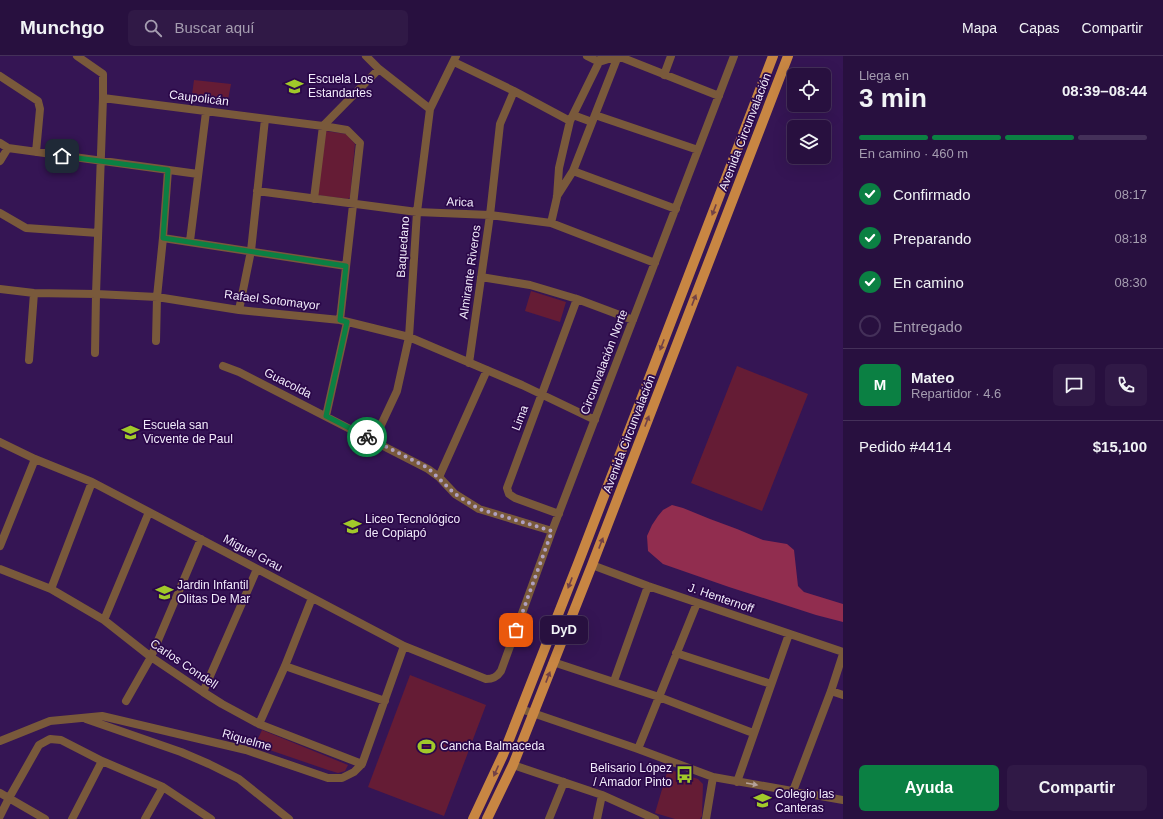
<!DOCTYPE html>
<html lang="es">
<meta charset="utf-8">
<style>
body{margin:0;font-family:Arial,sans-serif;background:#301946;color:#f1f3f6;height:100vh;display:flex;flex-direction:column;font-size:15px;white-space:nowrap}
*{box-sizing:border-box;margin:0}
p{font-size:13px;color:#a59db0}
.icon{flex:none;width:22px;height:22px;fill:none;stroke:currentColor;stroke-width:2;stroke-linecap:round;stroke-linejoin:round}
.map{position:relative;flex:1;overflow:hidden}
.side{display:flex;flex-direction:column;background:#28103f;width:320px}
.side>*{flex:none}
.tools{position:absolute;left:787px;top:12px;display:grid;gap:8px}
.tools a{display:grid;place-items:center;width:44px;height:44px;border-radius:6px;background:#28103f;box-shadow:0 4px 16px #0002,0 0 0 1px #443059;font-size:20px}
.pin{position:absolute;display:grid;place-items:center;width:34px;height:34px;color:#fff;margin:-17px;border-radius:8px;box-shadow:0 2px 6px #0006}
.courier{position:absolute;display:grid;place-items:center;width:40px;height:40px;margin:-20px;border:3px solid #0b8043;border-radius:50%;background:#fff;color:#222;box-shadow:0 1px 5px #0007}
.bubble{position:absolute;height:28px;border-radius:6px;background:#28103f;box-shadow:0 4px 16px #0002,0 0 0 1px #443059;font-size:13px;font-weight:700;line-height:28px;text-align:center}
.headline em{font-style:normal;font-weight:700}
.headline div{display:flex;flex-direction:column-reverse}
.headline{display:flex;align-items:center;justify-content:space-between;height:68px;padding:0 16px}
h1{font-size:26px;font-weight:700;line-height:30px}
.bar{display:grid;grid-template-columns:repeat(4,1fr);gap:6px 4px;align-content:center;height:48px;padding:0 16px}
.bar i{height:5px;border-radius:3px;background:#443059}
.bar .active{background:#0b8043}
.bar p{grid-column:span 4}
.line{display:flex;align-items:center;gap:10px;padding:0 16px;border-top:1px solid #443059}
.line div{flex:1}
.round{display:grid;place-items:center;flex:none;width:42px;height:42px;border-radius:6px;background:#301946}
ol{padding:0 16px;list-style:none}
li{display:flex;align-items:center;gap:12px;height:44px}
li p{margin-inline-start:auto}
li .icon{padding:4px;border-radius:50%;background:#0b8043;color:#fff;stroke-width:4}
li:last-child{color:#a59db0}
li i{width:22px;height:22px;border:2px solid #443059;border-radius:50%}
.primary-button{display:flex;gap:8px;margin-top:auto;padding:8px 16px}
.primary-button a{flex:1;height:46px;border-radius:6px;background:#0b8043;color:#fff;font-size:16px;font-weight:700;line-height:46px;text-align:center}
.primary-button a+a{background:#301946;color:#f1f3f6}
header{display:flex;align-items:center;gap:24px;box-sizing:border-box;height:56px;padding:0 20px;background:#28103f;border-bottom:1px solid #443059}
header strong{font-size:19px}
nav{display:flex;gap:22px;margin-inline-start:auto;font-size:14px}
.search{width:280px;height:36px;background:#301946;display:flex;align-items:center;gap:10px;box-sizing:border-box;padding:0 14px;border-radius:6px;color:#a59db0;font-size:15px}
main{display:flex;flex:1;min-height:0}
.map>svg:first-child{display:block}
.green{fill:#651c35}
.forest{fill:#912d4f}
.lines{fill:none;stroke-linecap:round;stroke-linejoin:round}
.minor{stroke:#79593b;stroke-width:8}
.major{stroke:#c88643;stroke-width:10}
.oneway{fill:#724146}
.oneway2{fill:#b5a29b}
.done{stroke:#afa0c1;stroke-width:4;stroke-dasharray:0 7.2}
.route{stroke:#0b8043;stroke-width:5}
.labels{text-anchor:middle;stroke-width:3.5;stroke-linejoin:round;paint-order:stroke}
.poi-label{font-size:12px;fill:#f1ebfb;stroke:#2b0849;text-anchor:start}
.street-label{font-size:12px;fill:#f1ebfb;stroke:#2b0849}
</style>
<header>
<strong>Munchgo</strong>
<div class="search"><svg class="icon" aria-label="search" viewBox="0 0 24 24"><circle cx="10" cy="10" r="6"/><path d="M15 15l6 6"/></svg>Buscar aquí</div>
<nav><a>Mapa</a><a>Capas</a><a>Compartir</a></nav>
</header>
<main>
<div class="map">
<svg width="843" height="763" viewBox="0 0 843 763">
<rect width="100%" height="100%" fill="#351554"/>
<!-- green -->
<path class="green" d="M194,24L231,28L227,49L194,44L192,39Z
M325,75L346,78L355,88L350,141L348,143L317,139Z
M531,235L566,246L560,266L525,255Z
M737,310L808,338L762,455L691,427Z
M410,619L486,649L444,760L368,731Z
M262,674L348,709L345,715L338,717L328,714L255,689Z
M668,713L698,723L703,728L702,760L700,763H675L655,757Z"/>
<!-- forest -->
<path class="forest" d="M672,449L683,452L710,463L737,473L763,484L787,488L794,494L798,530L804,536L843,548V566L816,559L729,531L663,508L648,495L647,480L652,469L658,460L663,454Z"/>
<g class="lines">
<!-- minor -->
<path class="minor" d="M77,0L103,18V42L323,70L347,74L360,87L340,264
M366,0L379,13L430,53
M587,0L599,6L618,0
M618,0L719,40
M454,6L514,35L570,65
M664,19L671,0
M0,20L38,45L40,53L36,96
M573,59L592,66
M595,59L698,94
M0,87L8,92L198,118
M0,105L8,92
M573,115L676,153
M257,135L417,156L490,159L551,167L655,207
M557,140L573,115L618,0
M314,143L323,70L379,13
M0,157L26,172L98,177
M551,167L557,141L559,112L570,65L602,0
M163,182L346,210
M190,185L206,56
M481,221L530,229L577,243L633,264
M0,233L34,237L96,238L157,241L239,254L340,264L409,281L522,329L595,364
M239,254L251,195L265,63
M156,285L157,241L163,182L168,114
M95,297L96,238L103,42
M29,304L34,237
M469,307L490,159L500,68L514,35
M223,310L239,316L428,413L439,421L455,438L479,453L552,475
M326,360L347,266
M374,384L397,335L409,281L417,156L430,53L456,0
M0,386L35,403L92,426L404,590L486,623C493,623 497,621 501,615L552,475L734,0
M439,421L487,314
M559,458L515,442L509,438L507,432L577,243
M0,490L35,403
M592,509L648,530L843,596
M0,513L51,533L104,564L151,601L203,636L222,648L259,668L362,708
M51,533L92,426
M104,564L149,456
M676,597L771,628
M553,606L659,641L753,677
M285,610L385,645
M614,625L648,530
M831,635L843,639
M203,636L257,513
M126,645L151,601L201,483
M521,653L638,693L713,721L843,744
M86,663L181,696L209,708L239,723L289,763
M259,668L285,610L312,542
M0,685L50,665L102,660L246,694L328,722H342L354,716L362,708L404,590
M638,693L697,547
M513,709L602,739L655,763
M737,726L789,578
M793,735L831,635L843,598
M0,737L45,763
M0,760L9,742L39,689L50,683L61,684L102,705L163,731L211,763
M72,763L102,705
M145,763L163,731
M549,763L564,726
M597,763L602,739
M706,763L713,721"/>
<!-- major -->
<path class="major" d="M473,763L503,699L579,505L773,0
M487,763L513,709L592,509L788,0"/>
</g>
<!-- one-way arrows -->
<defs><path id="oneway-solid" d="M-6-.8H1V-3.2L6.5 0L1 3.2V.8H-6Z"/></defs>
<g class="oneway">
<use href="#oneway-solid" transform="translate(714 154) rotate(111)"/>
<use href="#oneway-solid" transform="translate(694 244) rotate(-69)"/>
<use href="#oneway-solid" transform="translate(662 289) rotate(111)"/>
<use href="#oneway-solid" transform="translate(647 365) rotate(-69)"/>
<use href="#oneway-solid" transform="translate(601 487) rotate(-69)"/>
<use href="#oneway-solid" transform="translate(570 527) rotate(111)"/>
<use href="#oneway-solid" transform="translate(548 621) rotate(-69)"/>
<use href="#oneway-solid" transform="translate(496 715) rotate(114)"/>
</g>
<use class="oneway2" href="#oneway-solid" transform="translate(752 728) rotate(10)"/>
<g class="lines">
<!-- done -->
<path class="done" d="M367,381L428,412L455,438L479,453L552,475L516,574"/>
<!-- route -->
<path class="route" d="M62,100L168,114L163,182L346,210L340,264L347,266L326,360L367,381"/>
</g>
<!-- icons -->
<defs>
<symbol id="school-bare" viewBox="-9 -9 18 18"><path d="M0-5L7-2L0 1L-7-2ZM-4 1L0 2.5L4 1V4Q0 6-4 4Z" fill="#a1c92a" stroke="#2b0849" stroke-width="2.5" paint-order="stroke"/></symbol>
<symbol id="stadium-bare" viewBox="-9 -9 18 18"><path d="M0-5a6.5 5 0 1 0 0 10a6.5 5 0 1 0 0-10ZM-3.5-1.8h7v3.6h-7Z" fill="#a1c92a" stroke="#2b0849" stroke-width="2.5" paint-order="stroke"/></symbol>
<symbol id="bus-bare" viewBox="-9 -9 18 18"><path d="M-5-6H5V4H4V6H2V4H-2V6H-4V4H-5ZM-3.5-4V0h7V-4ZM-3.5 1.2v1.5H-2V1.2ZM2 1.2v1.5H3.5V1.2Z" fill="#a1c92a" stroke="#2b0849" stroke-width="2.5" paint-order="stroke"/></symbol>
</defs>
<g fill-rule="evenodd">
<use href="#school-bare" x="282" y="18" width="25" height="25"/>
<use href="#school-bare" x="118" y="364" width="25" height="25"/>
<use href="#school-bare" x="340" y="458" width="25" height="25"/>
<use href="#school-bare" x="152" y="524" width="25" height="25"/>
<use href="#stadium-bare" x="414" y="678" width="25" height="25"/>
<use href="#bus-bare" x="672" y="706" width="25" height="25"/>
<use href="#school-bare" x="750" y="732" width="25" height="25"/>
</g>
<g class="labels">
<!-- poi labels -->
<g class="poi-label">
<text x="308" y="27">Escuela Los<tspan x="308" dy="14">Estandartes</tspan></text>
<text x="143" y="373">Escuela san<tspan x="143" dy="14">Vicvente de Paul</tspan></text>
<text x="365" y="467">Liceo Tecnológico<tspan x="365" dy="14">de Copiapó</tspan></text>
<text x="177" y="533">Jardin Infantil<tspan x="177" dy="14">Olitas De Mar</tspan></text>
<text x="440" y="694">Cancha Balmaceda</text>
<text x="672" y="716" text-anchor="end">Belisario López<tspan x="672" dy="14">/ Amador Pinto</tspan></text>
<text x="775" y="742">Colegio las<tspan x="775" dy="14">Canteras</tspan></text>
</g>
<!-- street labels -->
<g class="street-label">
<text transform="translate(199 42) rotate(7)" y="4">Caupolicán</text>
<text transform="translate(745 76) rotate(-69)" y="4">Avenida Circunvalación</text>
<text transform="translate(460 146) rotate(2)" y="4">Arica</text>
<text transform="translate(403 191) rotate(-86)" y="4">Baquedano</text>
<text transform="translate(470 216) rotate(-82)" y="4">Almirante Riveros</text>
<text transform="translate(272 244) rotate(7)" y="4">Rafael Sotomayor</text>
<text transform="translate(604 306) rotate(-69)" y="4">Circunvalación Norte</text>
<text transform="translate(288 327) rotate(27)" y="4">Guacolda</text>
<text transform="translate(520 362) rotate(-69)" y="4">Lima</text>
<text transform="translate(629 378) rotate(-69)" y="4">Avenida Circunvalación</text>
<text transform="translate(253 497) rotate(28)" y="4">Miguel Grau</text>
<text transform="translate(721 542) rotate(19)" y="4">J. Henternoff</text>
<text transform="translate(184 608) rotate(34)" y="4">Carlos Condell</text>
<text transform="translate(247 684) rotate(16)" y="4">Riquelme</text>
</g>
</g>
</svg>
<div class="tools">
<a><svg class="icon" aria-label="locate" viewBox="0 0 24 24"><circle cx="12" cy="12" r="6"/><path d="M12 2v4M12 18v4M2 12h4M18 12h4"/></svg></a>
<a><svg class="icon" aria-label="layers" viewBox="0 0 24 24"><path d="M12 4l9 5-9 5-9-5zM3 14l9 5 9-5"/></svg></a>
</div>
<div class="pin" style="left:516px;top:574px;background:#ea580c"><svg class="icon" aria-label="bag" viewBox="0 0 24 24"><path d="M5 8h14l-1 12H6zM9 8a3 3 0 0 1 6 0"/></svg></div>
<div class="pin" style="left:62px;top:100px;background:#1f2937"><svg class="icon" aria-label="home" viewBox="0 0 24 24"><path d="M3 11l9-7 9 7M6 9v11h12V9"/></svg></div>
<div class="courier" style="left:367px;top:381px"><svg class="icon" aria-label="bike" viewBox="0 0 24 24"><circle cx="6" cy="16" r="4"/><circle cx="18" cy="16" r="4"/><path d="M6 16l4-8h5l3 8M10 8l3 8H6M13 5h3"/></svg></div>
<div class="bubble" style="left:540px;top:560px;width:48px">DyD</div>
</div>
<section class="side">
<div class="headline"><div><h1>3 min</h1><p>Llega en</p></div><em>08:39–08:44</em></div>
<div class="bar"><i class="active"></i><i class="active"></i><i class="active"></i><i></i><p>En camino · 460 m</p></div>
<ol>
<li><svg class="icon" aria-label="check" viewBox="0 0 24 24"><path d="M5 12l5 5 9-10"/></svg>Confirmado<p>08:17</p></li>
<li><svg class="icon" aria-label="check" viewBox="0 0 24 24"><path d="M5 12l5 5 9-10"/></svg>Preparando<p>08:18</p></li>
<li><svg class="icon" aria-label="check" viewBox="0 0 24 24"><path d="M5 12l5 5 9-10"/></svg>En camino<p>08:30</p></li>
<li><i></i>Entregado</li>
</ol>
<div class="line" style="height:72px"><b class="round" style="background:#0b8043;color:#fff">M</b><div><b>Mateo</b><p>Repartidor · 4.6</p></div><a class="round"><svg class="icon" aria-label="chat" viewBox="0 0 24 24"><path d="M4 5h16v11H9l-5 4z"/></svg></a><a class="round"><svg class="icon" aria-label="phone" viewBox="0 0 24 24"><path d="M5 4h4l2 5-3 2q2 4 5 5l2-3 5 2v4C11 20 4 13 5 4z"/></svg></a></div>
<div class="line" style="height:52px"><div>Pedido #4414</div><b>$15,100</b></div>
<div class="primary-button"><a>Ayuda</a><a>Compartir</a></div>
</section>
</main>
